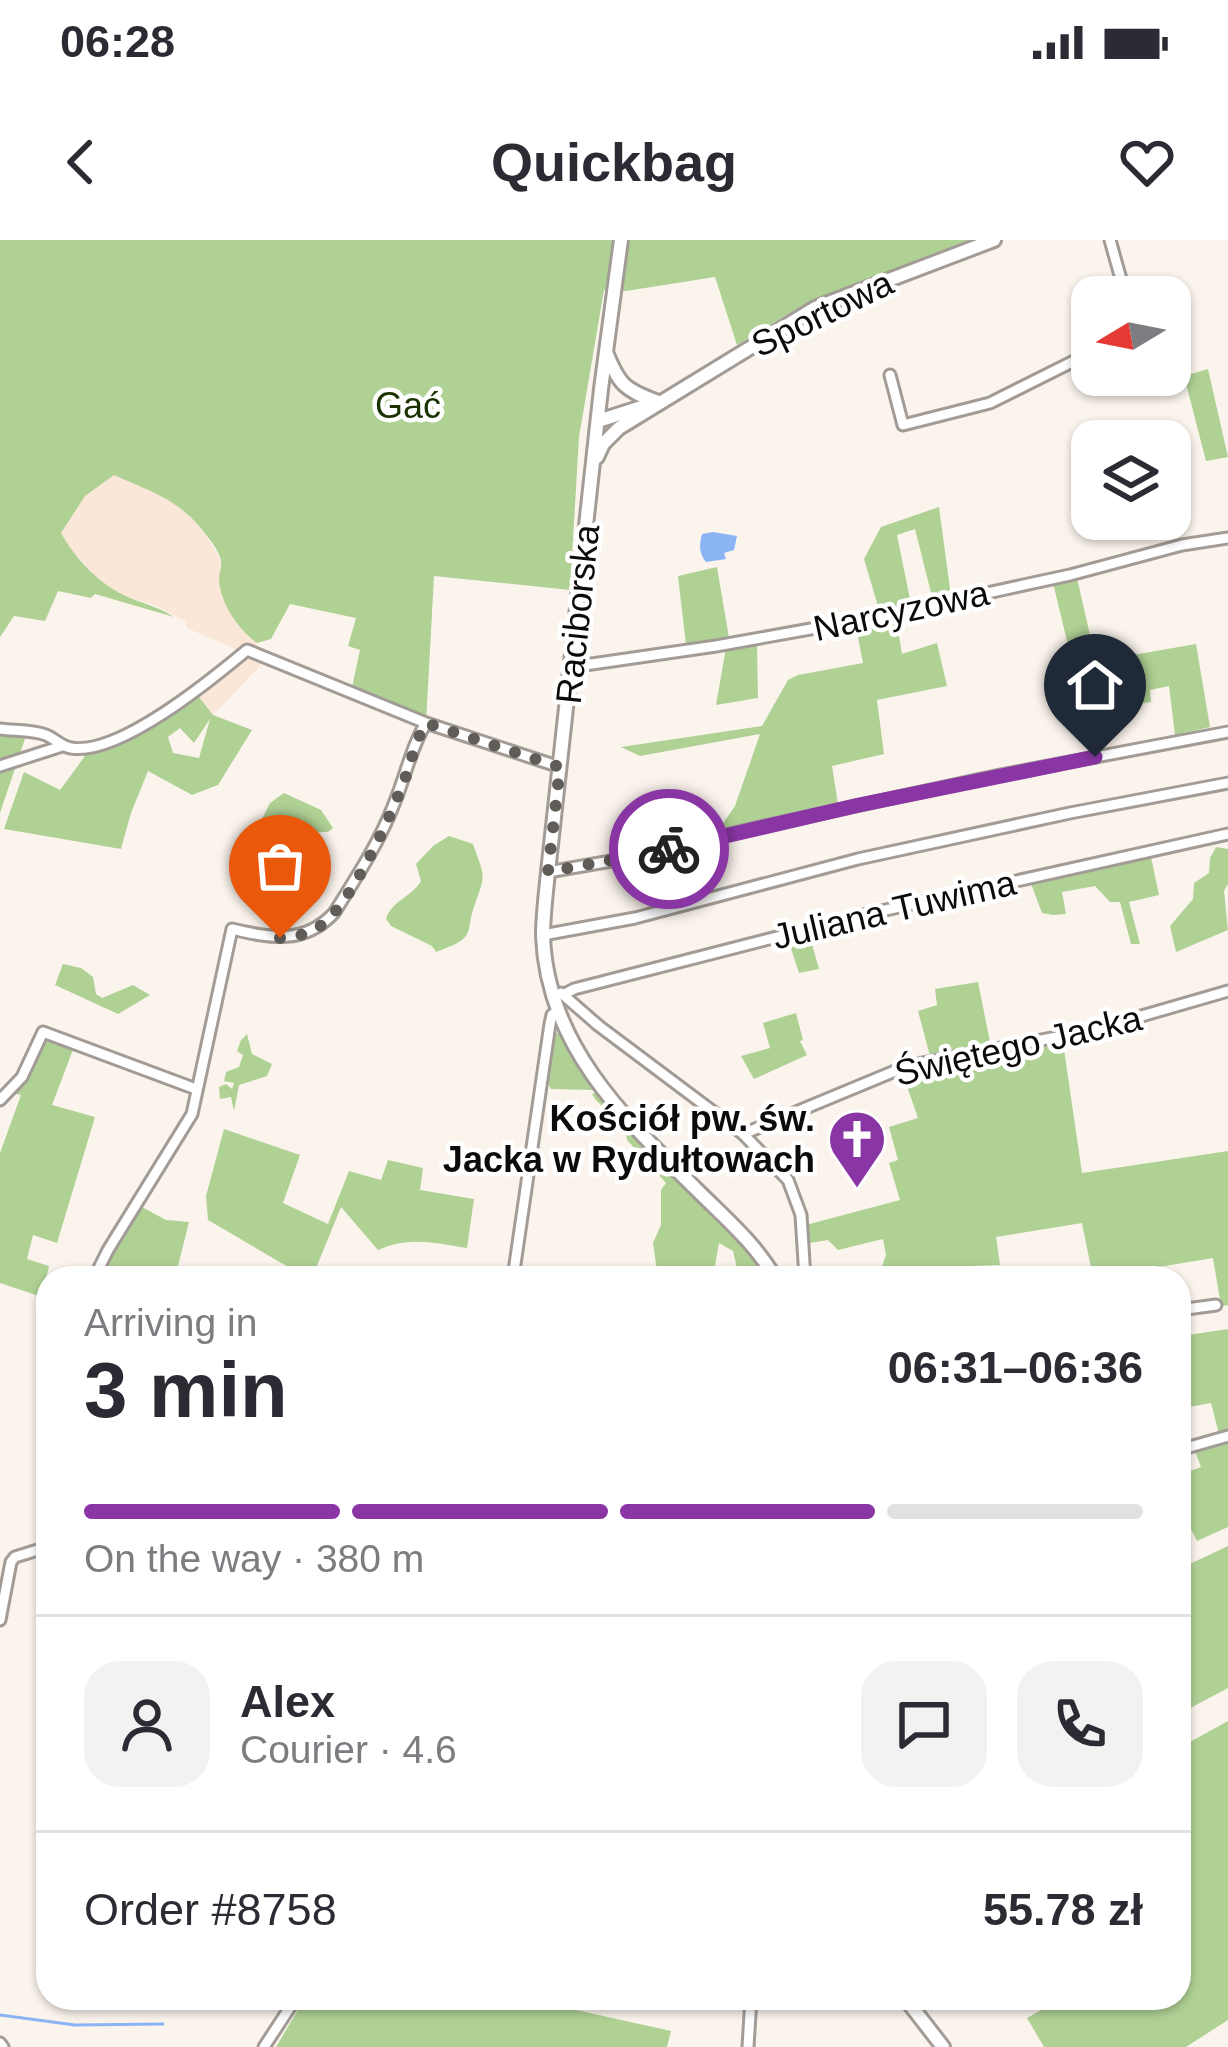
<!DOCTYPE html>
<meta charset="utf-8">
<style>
body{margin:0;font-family:Arial,sans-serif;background:#f2f2f3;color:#2b2b33;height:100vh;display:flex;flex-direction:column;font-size:45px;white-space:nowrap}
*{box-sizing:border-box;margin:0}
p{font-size:39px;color:#7c7c81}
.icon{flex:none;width:66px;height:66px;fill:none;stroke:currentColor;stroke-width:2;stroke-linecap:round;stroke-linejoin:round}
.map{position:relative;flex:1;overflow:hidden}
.drawer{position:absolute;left:36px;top:1026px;width:1155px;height:744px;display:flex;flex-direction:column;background:#fff;border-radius:36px;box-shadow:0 3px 9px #0004}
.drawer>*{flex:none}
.needle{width:78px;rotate:260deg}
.fabs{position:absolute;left:1071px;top:36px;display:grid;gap:24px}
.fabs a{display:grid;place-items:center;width:120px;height:120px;border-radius:24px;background:#fff;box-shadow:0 3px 9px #0004;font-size:60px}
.pin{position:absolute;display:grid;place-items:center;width:102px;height:102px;color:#fff;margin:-123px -51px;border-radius:50% 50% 50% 0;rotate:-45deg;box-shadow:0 0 12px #0007}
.pin .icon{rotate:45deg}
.courier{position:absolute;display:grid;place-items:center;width:120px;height:120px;margin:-60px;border:9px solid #8936a4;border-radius:50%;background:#fff;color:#222;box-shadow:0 3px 15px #0007}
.head em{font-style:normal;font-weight:600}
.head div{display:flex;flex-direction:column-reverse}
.head{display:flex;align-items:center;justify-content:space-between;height:204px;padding:0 48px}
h1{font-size:78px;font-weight:600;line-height:90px}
.bar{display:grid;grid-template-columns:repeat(4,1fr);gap:18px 12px;align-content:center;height:144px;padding:0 48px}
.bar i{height:15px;border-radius:9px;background:#e1e1e2}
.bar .on{background:#8936a4}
.bar p{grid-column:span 4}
.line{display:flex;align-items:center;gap:30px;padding:0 48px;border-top:3px solid #e1e1e2}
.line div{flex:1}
.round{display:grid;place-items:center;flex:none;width:126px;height:126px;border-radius:36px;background:#f2f2f3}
.status{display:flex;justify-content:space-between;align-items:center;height:84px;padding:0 60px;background:#fff;direction:ltr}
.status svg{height:33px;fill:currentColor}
header{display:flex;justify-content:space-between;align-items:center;height:156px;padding:0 48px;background:#fff;font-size:54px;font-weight:600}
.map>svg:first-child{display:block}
.industrial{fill:#fae7d7}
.green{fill:#afd194;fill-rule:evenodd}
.water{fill:#8bb4f5}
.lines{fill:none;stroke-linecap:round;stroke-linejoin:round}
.stream{stroke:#8bb4f5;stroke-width:3}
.minor-casing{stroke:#a39c96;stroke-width:15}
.major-casing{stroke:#a39c96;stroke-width:18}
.minor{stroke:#fff;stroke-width:9}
.major{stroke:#fff;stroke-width:12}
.done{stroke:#605d59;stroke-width:12;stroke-dasharray:0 21.6}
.route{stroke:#8936a4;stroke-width:15}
.labels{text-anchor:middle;stroke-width:9;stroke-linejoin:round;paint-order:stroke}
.street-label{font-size:36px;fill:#0d0b09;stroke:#fff}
.park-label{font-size:36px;fill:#1a3200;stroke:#fff}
.poi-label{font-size:36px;font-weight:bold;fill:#0d0b09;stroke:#fff;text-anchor:end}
</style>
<div class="status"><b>06:28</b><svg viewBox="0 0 49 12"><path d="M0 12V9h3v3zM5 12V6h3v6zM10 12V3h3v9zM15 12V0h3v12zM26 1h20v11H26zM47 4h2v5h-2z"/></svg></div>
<header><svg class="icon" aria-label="back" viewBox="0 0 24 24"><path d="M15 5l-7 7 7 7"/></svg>Quickbag<svg class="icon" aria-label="heart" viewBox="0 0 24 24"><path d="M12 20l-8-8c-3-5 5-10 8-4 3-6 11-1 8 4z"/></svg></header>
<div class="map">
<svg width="1228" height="1807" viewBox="0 0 1228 1807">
<rect width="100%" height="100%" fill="#fbf4ed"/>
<!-- industrial -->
<path class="industrial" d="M113,234L162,254L181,266L198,283L221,320L219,339L249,397L257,403L264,422L213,475L196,455L244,413L187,388L186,382L157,366L127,357L99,341L69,307L61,293L85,256Z"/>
<!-- green -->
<path class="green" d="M0,0H981L801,66L737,105L715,37L626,51L604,50L579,197L570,350L434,336L426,483L352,447L360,410L348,406L356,378L290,364L271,399L257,403C238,389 220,363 219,339C219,333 222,327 221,320C219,312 212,302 207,296C181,260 152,252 114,235L85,256L61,293C76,320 101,346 130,358C146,364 160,368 174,377L95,354L91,358L58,351L45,381L14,376L0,397Z
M1208,129L1228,217L1206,221L1184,136Z
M939,267L951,356L933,361L915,289L897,295L911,364L880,373L864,319L881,287Z
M717,327L729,398L686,405L678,336Z
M1077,338L1095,417L1133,415L1196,404L1210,487L1175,495L1169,446L1150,450L1151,462L1116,467L1113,452L1093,456L1087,421L1072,422L1053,343Z
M896,377L902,414L937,403L947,446L877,460L884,514L832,526L838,564L678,602L684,586L724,582L735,566L760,494L640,516L621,507L762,486L788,440L798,435L863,423L857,392L851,387Z
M757,403L758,458L716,465L726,408Z
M191,447L213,475L252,490L218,545L192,555L148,531L131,573L121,609L4,589L24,532L60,550L85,516L82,514L87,501C125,495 159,469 191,447ZM210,479L199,518L173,513L168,497L180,488L194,503Z
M0,487L28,490L0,573Z
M284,553L321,570L333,588L328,592H317L315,599L285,591L276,606L297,617L287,622L269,615L250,631L244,614L270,563Z
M449,596L473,604C483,634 487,632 476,661C463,695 480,696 436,712L432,706L391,686L386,679C392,660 412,657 421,641L416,624L433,606Z
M1216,607L1228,609V644L1224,651L1228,690L1176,712L1170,686L1193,659L1194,643L1209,633L1210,618Z
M1151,617L1159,655L1129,662L1140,704H1131L1120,662H1110L1095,646L1062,652L1066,674L1053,675L1042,673L1030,641Z
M808,690L819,729L799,733L787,696Z
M63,724L81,728L93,737L96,754L102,758L133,745L150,755L118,774L55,745Z
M978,742L990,802L930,816L918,771L937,765L935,749Z
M796,773L803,800L800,801L807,815L754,839L741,816L770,808L763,783Z
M556,793H559L594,850L551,849L547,842L552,798Z
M247,794L252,814L272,824L267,836L239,845L234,871L231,857L220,859L219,847L226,844L232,849L234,843L224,841L226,832L239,827L243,815L237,811L241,800Z
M1062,796L1082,933L1228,911V1065L1221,1066L1213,1018L1093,1038L1082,983L996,997L1000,1025L881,1029L886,1015L883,999L838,1010L828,1000L804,1004L802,986L900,960L889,923L898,920L889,887L918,878L901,829Z
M45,799L74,807L52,865L95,877L57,1003L33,995L27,1019L49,1026L42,1057L0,1043V913L21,855L12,853Z
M595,853L736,994L765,1033L762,1036L739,1037L733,1011L719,1003L713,1038H658L653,1003L661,985V950L666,943L627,900L625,890L595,859L592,854Z
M224,889L300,915L283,963L328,984L349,931L381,940L388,920L423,928L420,950L474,959L467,1008C434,1003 409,996 378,1010L341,967L312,1038H307L208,980L206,956Z
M140,966L166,980L189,982L175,1038H99L103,1026Z
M1228,1089V1287L1197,1301L1179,1266V1235L1201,1227L1193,1206L1220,1198L1211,1163L1179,1169V1111L1184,1110L1181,1096Z
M1228,1306V1448L1179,1474V1329Z
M1228,1481V1780L1186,1807H1044L1027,1778L1063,1758H1179V1694L1184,1690L1179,1680V1508Z
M305,1758H359L408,1769L410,1758H549V1764L671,1791L667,1807H276Z"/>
<!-- water -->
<path class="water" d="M713,292L737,296L734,310L724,313L726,319L706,322C699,313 699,305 702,294Z"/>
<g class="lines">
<!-- stream -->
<path class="stream" d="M0,1775L75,1785L163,1784"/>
<defs>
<path id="minor" d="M1110,0L1126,57
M890,135L903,185L990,163L1092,112
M571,427L716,406L872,378L1070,335L1182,305L1228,298
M0,489C14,491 33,490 46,495C56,499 60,506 71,508C119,516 211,440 247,410L426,483L560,527
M0,526L62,506
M548,632L640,616L750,589L995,536L1228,492
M543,695L635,678L858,619L1070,573L1228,543
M561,753L599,786L743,894L788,940L801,975L805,1038
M563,755L574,749L863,675L1228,594
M0,860L22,837L43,792L196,849
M743,894L907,826L1093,790L1228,751
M94,1038L108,1010L192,874L232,689C270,698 304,705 334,673C356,638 379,603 394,564C405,538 411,507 426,483
M513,1038L550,784L552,775L558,770
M1179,1070L1216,1065
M1179,1210L1228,1196
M0,1380L11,1322L15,1317L41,1309L48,1296
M0,1803L3,1807
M264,1807L296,1758
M748,1807L751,1758"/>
<path id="major" d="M621,0L601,149L548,632C546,653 543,675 543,696C547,805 624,878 696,949C724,977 755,1003 775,1038
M606,112C619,145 625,150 658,162
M598,181L654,163
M597,217L603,204L619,188L815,68L994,0
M905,1758L943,1807"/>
</defs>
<!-- minor casing -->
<use href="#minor" class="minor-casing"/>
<!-- major casing -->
<use href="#major" class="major-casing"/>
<!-- minor -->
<use href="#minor" class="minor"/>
<!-- major -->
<use href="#major" class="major"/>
</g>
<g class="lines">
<!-- done -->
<path class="done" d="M280,698C297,697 311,694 324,683C354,658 392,574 406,536C412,518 416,500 426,483L560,527L548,632L669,609"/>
<!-- route -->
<path class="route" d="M669,609L859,565L1095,517"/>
</g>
<!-- icons -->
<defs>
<symbol id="church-pin" viewBox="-11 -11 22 30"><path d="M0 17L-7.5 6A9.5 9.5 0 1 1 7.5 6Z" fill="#8936a4" stroke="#fff"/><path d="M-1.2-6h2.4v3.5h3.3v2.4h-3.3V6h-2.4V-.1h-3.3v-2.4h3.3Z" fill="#fff"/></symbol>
</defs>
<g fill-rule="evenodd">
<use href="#church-pin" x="824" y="866" width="66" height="90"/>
</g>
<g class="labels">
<!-- street labels -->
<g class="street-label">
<text transform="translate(822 73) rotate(-26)" y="13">Sportowa</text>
<text transform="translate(901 370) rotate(-12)" y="13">Narcyzowa</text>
<text transform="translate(577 374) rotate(-84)" y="13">Raciborska</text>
<text transform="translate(894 669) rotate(-13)" y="13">Juliana Tuwima</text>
<text transform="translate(1018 805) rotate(-13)" y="13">Świętego Jacka</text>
</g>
<!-- park labels -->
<g class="park-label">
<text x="408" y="178">Gać</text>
</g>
<!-- poi labels -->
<g class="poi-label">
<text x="815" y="891">Kościół pw. św.<tspan x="815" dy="41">Jacka w Rydułtowach</tspan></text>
</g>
</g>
</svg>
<div class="fabs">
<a><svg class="needle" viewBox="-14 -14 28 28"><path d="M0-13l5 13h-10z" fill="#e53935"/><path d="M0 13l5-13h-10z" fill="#7c7c81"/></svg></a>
<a><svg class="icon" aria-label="layers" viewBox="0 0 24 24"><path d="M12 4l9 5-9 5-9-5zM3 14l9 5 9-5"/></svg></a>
</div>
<div class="pin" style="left:280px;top:698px;background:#ea580c"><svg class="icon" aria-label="bag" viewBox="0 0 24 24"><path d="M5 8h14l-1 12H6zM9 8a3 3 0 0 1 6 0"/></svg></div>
<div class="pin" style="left:1095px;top:517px;background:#1f2937"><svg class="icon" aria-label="home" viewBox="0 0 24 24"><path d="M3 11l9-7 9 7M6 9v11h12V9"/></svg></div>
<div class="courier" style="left:669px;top:609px"><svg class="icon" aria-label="bike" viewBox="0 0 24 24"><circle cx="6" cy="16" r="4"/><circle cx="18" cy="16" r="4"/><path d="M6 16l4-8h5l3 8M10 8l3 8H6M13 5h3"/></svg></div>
<section class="drawer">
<div class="head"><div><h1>3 min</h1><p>Arriving in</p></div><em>06:31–06:36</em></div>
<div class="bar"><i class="on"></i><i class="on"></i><i class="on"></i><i></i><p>On the way · 380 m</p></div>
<div class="line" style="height:216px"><a class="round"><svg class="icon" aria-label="person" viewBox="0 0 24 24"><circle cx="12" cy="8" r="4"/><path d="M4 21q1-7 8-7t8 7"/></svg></a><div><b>Alex</b><p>Courier · 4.6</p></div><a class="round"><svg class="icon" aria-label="chat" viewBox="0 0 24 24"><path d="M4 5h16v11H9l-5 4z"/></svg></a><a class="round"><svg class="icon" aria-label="phone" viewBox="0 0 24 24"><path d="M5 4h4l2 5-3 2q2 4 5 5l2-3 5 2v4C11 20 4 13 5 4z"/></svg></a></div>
<div class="line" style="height:156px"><div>Order #8758</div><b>55.78 zł</b></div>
</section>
</div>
